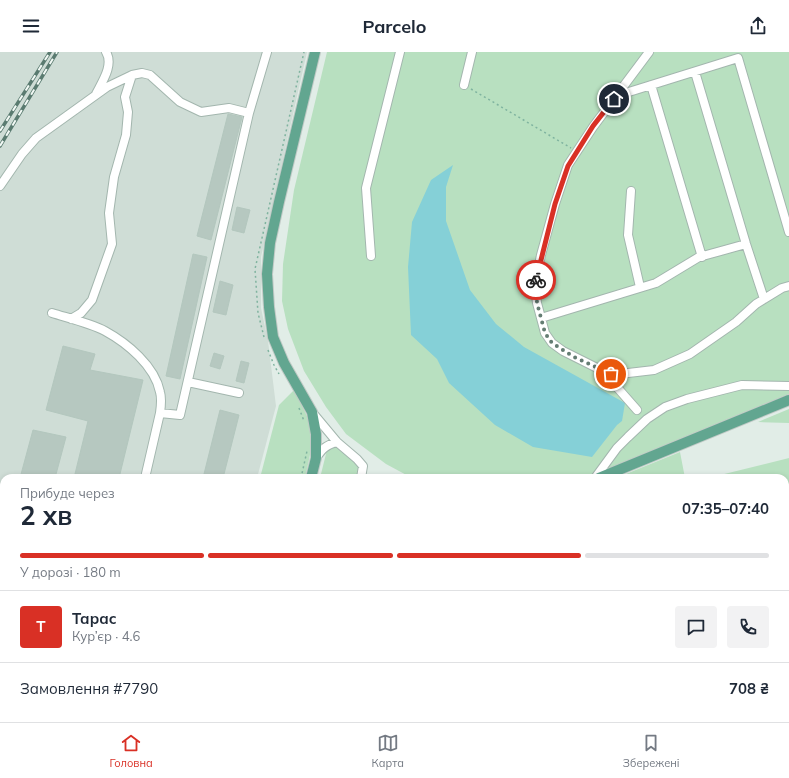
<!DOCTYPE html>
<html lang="uk">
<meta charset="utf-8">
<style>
body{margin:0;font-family:Mulish,sans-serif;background:#f2f2f3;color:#1f2937;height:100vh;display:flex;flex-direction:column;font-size:15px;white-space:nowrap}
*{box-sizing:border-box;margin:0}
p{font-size:13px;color:#747a83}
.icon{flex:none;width:22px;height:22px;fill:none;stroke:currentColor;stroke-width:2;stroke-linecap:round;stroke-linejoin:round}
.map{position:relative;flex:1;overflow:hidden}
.side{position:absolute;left:0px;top:422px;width:789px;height:248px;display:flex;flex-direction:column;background:#fff;border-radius:12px 12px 0 0;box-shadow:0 2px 6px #0003}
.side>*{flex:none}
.pin{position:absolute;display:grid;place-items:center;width:34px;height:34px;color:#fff;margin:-17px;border:2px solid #fff;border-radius:50%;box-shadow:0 1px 4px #0007}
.courier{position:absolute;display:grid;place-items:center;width:40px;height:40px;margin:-20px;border:3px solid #d93025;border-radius:50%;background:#fff;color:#222;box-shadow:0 1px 5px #0007}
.headline em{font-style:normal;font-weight:700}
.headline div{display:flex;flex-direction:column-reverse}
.headline{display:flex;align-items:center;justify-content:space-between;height:68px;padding:0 20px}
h1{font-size:26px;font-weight:700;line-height:30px}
.bar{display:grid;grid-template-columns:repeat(4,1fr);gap:6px 4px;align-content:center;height:48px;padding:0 20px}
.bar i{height:5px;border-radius:3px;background:#e0e1e3}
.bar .current{background:#d93025}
.bar p{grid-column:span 4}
.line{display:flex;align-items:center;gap:10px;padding:0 20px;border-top:1px solid #e0e1e3}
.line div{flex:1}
.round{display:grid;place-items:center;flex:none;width:42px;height:42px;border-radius:4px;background:#f2f2f3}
header{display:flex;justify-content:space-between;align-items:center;height:52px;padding:0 20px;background:#fff;font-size:18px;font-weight:700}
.tabs{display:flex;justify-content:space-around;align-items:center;height:56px;border-top:1px solid #e0e1e3;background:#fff;font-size:11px;color:#747a83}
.tabs a{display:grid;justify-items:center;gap:2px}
.tabs .current{color:#d93025}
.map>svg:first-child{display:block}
.built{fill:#cfddd6}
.green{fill:#b8e0c0}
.water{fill:#85d0d7}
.building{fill:#b6c8c0;stroke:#b3c7be}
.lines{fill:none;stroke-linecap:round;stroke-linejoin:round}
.minor-casing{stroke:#a3b6ae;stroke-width:10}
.major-casing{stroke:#c1cac6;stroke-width:12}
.path{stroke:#7fb39f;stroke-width:1.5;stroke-dasharray:2 3;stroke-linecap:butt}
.minor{stroke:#fff;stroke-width:8}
.major{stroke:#62a690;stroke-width:10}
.rail-casing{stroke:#5a7b70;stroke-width:3.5}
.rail{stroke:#f2f9f5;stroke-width:2;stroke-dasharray:6;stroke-linecap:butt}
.done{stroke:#647d73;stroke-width:4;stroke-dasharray:0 7.2}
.route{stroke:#d93025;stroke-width:5}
</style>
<header><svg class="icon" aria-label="menu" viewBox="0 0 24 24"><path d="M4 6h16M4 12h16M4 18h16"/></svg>Parcelo<svg class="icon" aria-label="share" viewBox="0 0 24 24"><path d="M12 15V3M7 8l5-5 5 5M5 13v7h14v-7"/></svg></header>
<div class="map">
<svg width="789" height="670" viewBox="0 0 789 670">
<rect width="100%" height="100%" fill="#e1ede7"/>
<!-- built -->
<path class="built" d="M0,0H307L261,205V256L268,289L276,354L257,426H4V666H284L286,670H0Z"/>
<!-- green -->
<path class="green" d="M327,0H789V342L585,426H412L386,412L346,382L326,355L304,319L288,277L282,249L283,212L294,138Z
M294,338C299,348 305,359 309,369C315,388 309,408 305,426H260L279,353Z
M789,357V371L758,370Z
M337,393L360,415L358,426H320L327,398Z
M680,400L685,426H616Z
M789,406V670H317L318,666H785V426H708Z"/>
<!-- water -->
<path class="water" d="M453,113L446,135V169L470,238L496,272L524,295L625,351L622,369L617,373L592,405L533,395L495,373L449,331L437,307L411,283L408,215L412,170L431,128Z"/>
<!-- building -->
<path class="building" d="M228,62L242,65L211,188L197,184Z
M237,155L250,158L244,181L232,178Z
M193,202L207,205L180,327L166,324Z
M220,229L233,233L226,263L213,260Z
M63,294L95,302L90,318L143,328L119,426H74L88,369L46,358Z
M214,301L224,304L220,317L210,314Z
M241,309L249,311L244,331L236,329Z
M220,358L239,363L223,426H203Z
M33,378L66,385L55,426H20Z"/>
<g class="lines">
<defs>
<path id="minor" d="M649,0L593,75L568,113L555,152L541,203L535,233L537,251L545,281L552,291L563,299L611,323L654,318L690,302L736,270L756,252L782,236L789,234
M695,20L746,192L764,247
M464,33L472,0
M651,33L702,205
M96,42C102,30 114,13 106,0
M616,44L738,6L789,180
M249,61L267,0
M0,134L22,102L36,86L107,35L132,23L142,21L150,23L180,50L201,60L229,56L249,61L180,363L160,361L145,426
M631,139L628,183L640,235
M371,204L366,136L400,0
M52,261C68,266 90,271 105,279C127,291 155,314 160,340C162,347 161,354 160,361
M541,266L656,231L699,205L746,192
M71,267L81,261L92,248L112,192L109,161L114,125L126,83L128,60L125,45L132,23
M611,323L615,333L637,358
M188,330L239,341
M312,360L337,390L357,407L363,414L361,426
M316,406C322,397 326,393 337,390
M595,426L617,396L628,385L647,367L665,355L687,347L742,333L789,334
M179,666L183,670
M289,666L291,670
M23,670L24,666"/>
<path id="major" d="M311,426L316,406V382L312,360L284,311L273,285L269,255L267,222L270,191L279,150L315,0
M599,426L789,348
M308,670L309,666"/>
</defs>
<!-- minor casing -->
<use href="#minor" class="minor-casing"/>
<!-- major casing -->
<use href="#major" class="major-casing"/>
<!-- path -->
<path class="path" d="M471,37L571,96
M264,285L258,261L255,217L304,0
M268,298L274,313L279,322
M299,356L304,369
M301,426L307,399
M725,666L731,670
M715,670L724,666"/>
<!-- minor -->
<use href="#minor" class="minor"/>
<!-- major -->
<use href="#major" class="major"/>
<defs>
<path id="rail" d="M0,79L50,0
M0,94L57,0"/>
</defs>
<!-- rail casing -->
<use href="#rail" class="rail-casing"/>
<!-- rail -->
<use href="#rail" class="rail"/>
</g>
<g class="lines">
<!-- done -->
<path class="done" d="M536,228L537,251L545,281L552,291L574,305L611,322"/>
<!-- route -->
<path class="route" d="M536,228L555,152L568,114L593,74L614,47"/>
</g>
</svg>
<div class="pin" style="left:611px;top:322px;background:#ea580c"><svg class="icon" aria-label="bag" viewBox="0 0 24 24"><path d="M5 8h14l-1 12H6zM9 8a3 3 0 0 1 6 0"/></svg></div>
<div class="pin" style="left:614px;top:47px;background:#1f2937"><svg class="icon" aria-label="home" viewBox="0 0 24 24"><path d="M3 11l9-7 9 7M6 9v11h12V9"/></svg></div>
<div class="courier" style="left:536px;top:228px"><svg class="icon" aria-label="bike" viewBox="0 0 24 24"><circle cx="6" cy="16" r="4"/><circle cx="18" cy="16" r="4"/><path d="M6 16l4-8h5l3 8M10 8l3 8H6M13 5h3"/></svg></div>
<section class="side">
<div class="headline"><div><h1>2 хв</h1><p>Прибуде через</p></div><em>07:35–07:40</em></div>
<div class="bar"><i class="current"></i><i class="current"></i><i class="current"></i><i></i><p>У дорозі · 180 m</p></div>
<div class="line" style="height:72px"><b class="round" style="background:#d93025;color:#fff">Т</b><div><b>Тарас</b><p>Кур’єр · 4.6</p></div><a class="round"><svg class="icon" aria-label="chat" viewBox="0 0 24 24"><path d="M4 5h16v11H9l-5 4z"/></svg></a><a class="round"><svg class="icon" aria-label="phone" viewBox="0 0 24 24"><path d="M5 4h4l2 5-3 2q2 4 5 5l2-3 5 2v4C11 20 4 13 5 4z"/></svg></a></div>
<div class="line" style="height:52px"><div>Замовлення #7790</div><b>708 ₴</b></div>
</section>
</div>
<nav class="tabs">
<a class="current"><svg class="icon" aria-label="home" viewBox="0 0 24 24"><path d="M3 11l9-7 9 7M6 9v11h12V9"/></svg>Головна</a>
<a><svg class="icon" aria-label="map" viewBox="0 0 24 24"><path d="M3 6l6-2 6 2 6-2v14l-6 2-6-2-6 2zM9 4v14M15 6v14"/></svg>Карта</a>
<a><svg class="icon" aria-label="saved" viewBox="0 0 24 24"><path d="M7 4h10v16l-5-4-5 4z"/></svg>Збережені</a>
</nav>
